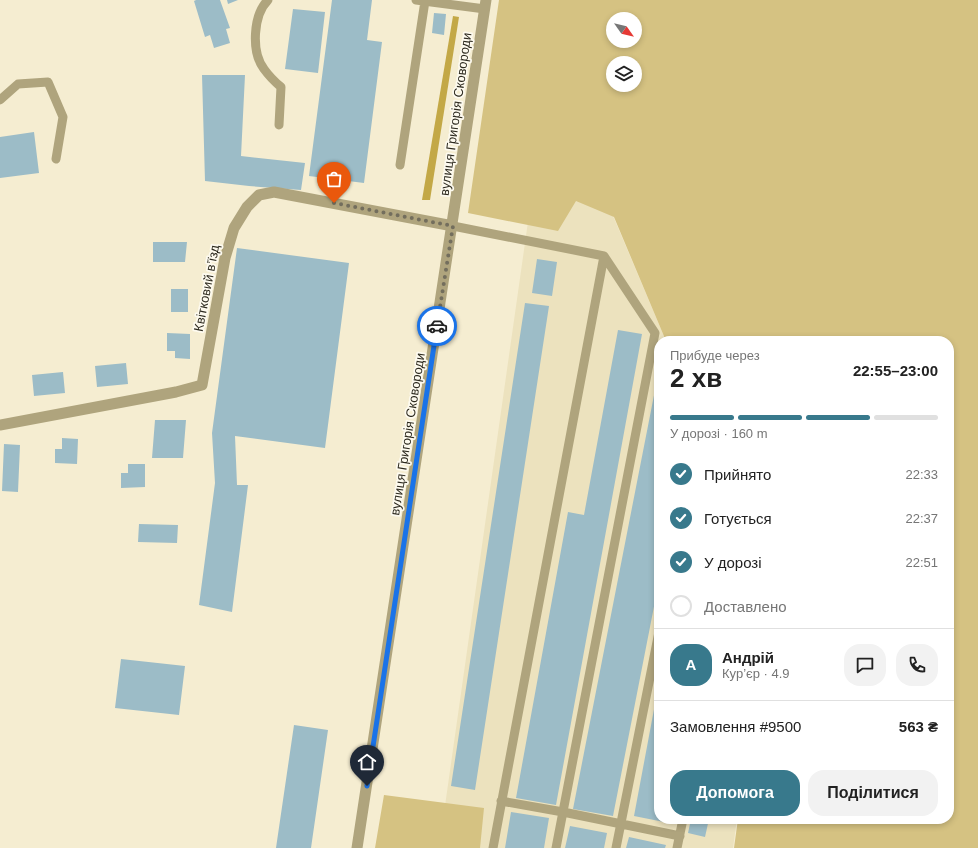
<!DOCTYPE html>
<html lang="uk">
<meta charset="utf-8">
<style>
body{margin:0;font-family:Arial,sans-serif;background:#f2f2f2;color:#222;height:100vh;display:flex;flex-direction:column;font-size:15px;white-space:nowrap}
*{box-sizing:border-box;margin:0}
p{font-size:13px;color:#767676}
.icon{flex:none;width:22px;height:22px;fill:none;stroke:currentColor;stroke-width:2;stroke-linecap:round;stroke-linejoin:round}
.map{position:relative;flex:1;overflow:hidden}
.sheet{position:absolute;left:654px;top:336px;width:300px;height:488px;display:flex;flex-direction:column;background:#fff;border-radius:16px;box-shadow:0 2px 6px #0003}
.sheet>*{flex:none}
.needle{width:26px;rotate:124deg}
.tools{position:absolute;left:606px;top:12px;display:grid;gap:8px}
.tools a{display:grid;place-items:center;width:36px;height:36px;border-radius:50%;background:#fff;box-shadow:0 2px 6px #0003;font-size:20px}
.pin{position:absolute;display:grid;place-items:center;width:34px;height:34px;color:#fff;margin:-41px -17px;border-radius:50% 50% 50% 0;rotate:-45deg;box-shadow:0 0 4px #0007}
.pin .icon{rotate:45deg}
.courier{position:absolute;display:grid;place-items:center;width:40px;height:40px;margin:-20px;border:3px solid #1a73e8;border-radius:50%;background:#fff;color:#222;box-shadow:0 1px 5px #0007}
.summary em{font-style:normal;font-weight:800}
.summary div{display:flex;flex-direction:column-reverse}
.summary{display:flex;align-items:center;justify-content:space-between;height:68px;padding:0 16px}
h1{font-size:26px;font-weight:800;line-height:30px}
.bar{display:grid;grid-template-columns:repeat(4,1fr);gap:6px 4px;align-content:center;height:48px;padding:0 16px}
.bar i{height:5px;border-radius:3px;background:#e0e0e0}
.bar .selected{background:#38798c}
.bar p{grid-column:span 4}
.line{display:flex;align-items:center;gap:10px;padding:0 16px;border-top:1px solid #e0e0e0}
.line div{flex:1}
.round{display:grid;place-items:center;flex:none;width:42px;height:42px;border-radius:16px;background:#f2f2f2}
ol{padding:0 16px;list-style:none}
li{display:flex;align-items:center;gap:12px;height:44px}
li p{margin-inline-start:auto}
li .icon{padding:4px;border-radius:50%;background:#38798c;color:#fff;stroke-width:4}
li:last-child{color:#767676}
li i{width:22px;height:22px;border:2px solid #e0e0e0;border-radius:50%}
.action{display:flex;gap:8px;margin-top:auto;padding:8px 16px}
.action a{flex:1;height:46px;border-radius:16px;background:#38798c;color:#fff;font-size:16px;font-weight:800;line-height:46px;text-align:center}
.action a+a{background:#f2f2f2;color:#222}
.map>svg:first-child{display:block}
.built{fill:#ece2be}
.green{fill:#d5c282;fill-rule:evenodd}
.forest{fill:#c3a846}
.building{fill:#9cbcc7}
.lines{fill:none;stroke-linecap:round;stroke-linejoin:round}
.service{stroke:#afa47d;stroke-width:9}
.minor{stroke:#afa47d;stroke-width:11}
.tertiary{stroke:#afa47d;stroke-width:11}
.done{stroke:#736e5d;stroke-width:4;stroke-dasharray:0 7.2}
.route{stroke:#1a73e8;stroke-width:5}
.labels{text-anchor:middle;stroke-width:3.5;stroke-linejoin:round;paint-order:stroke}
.street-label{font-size:13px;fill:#2d2a1f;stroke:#fdfaef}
</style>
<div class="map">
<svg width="978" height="848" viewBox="0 0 978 848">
<rect width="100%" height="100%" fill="#f5edd1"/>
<!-- built -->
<path class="built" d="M550,67L666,341H659V819H737L733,848H439Z"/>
<!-- green -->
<path class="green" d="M499,0H978V848H734L738,819H949V341H666L614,217L576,201L558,231L468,213ZM613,19H635V41H613ZM613,63H635V85H613Z
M384,795L484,808L480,848H375Z"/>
<!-- forest -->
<path class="forest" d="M453,16L459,17L430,200H422Z"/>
<!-- building -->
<path class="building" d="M196,0H220L230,28L226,29L230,43L214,48L210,35L205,37L194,1Z
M227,0H238L228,4Z
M332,0H372L367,40L382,42L364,183L309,176Z
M293,9L325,12L318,73L285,69Z
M434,13L446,14L444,35L432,33Z
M202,75H245L241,156L305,163L301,190L249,186L205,181Z
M34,132L39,173L0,178V137Z
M153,242H187L185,262H153Z
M237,248L349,263L325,448L235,436L237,485H248L232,612L199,605L215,483L212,433Z
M537,259L557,262L552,296L532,293Z
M171,289H188V312H171Z
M525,303L549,306L475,790L451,786Z
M618,330L642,334L556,805L516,798L568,512L584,515Z
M167,333L190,334V359L175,358V351H167Z
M126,363L128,384L97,387L95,366Z
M63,372L65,393L34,396L32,375Z
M656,385L659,390V581L613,816L573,809Z
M155,420H186L183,458H152Z
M62,438L78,439L77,464L55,463V449H62Z
M4,444L20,445L18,492L2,491Z
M128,464H145V487L121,488V473H128Z
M139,524L178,525L177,543L138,542Z
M121,659L185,666L179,715L115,708Z
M658,688L659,819H670L669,823L634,816Z
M294,725L328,730L311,848H276Z
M511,812L549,818L544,848H505Z
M691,819H709L705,837L688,833Z
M570,826L607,833L604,848H565Z
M629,837L666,845L665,848H626Z"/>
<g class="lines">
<!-- service -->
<path class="service" d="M268,0C253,15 251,52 264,69C269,76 275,82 281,87L279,125
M416,0L485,9
M0,100L18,84L48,82L63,117L56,159
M400,165L425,1
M453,226L604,256L493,848
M501,801L563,812L680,836
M556,848L655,333L604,256
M616,848L659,632
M677,848L683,819"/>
<!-- minor -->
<path class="minor" d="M0,425L176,392L202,385L225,258L234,228L247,207L259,195L274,192L453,226"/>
<!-- tertiary -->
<path class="tertiary" d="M357,848L486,0"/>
</g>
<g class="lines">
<!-- done -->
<path class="done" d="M334,203L453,226L437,326"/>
<!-- route -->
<path class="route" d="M367,786L437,326"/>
</g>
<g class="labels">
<!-- street labels -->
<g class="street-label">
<text transform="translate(455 114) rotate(-82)" y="5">вулиця Григорія Сковороди</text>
<text transform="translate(206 288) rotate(-79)" y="5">Квітковий в’їзд</text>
<text transform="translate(407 434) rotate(-81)" y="5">вулиця Григорія Сковороди</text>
</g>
</g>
</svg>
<div class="tools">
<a><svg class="needle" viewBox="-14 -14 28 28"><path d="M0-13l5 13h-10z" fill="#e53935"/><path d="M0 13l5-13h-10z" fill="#767676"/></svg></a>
<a><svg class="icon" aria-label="layers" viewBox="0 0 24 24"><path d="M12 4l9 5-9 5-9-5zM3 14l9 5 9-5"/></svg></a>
</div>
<div class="pin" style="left:334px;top:203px;background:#ea580c"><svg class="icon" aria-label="bag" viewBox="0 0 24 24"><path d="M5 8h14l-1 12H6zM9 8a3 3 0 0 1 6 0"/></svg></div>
<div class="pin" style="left:367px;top:786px;background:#1f2937"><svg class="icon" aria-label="home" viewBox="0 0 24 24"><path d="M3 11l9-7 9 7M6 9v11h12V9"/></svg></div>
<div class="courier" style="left:437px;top:326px"><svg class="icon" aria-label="car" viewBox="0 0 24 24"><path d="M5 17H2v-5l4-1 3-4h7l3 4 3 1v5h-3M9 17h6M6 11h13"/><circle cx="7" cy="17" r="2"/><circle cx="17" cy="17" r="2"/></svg></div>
<section class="sheet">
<div class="summary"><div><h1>2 хв</h1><p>Прибуде через</p></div><em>22:55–23:00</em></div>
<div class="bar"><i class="selected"></i><i class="selected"></i><i class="selected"></i><i></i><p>У дорозі · 160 m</p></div>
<ol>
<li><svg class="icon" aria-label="check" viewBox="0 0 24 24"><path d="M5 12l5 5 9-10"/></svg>Прийнято<p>22:33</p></li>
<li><svg class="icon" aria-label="check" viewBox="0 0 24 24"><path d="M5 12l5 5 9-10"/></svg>Готується<p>22:37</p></li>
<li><svg class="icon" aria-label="check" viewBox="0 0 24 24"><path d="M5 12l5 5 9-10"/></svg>У дорозі<p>22:51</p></li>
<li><i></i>Доставлено</li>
</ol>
<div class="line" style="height:72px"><b class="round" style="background:#38798c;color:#fff">А</b><div><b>Андрій</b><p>Кур’єр · 4.9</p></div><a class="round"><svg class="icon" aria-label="chat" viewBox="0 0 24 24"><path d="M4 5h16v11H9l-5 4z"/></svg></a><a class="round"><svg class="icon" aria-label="phone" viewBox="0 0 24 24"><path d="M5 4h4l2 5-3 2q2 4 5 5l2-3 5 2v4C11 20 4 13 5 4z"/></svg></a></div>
<div class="line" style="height:52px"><div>Замовлення #9500</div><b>563 ₴</b></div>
<div class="action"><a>Допомога</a><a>Поділитися</a></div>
</section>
</div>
